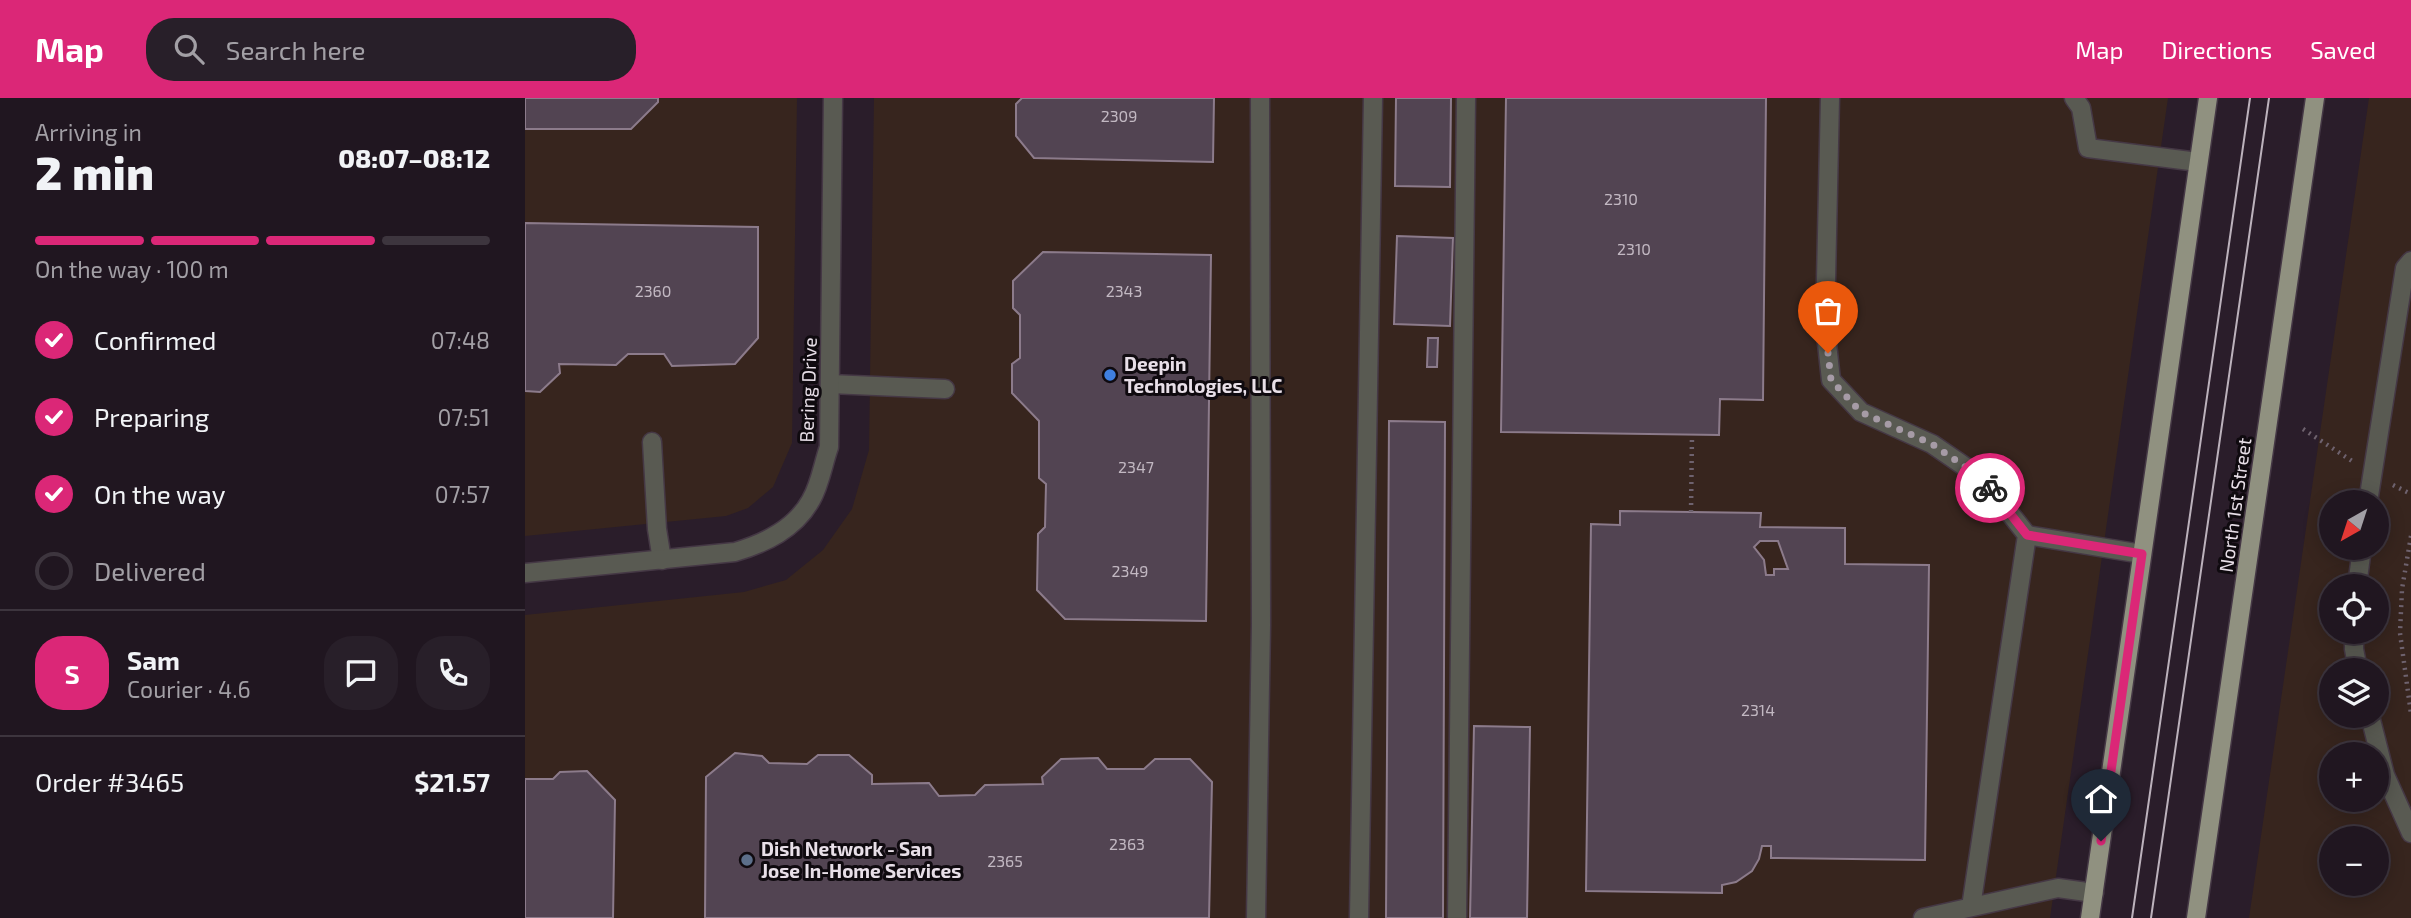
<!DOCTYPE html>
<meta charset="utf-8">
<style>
body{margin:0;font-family:"Exo 2",sans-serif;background:#281f29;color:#f1f3f6;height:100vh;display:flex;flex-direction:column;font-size:26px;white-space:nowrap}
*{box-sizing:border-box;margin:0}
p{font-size:23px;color:#a29fa5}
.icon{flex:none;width:38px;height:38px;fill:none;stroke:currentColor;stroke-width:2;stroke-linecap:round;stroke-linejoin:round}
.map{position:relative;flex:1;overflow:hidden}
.side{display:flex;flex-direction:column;background:#201620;width:525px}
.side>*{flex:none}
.needle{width:46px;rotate:219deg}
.controls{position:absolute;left:1794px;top:392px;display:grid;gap:14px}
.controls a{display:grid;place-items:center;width:70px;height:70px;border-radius:50%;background:#201620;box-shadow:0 4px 18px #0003,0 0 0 2px #3d353e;font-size:35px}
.pin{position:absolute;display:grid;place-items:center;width:60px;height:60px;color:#fff;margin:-72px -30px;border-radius:50% 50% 50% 0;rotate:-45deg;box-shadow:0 0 7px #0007}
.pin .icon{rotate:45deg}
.courier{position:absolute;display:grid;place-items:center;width:70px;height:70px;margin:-35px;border:5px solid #db2777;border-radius:50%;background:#fff;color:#222;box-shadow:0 2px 9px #0007}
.headline em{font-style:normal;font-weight:800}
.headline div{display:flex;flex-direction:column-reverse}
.headline{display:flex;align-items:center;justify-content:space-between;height:119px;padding:0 35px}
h1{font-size:46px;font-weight:800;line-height:52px}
.bar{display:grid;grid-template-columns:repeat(4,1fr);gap:10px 7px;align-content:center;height:84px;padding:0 35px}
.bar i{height:9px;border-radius:5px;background:#3d353e}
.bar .current{background:#db2777}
.bar p{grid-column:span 4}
.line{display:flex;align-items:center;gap:18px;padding:0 35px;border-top:2px solid #3d353e}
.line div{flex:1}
.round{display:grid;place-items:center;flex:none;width:74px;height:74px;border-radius:28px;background:#281f29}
ol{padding:0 35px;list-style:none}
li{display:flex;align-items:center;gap:21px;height:77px}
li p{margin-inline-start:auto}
li .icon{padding:7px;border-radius:50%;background:#db2777;color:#fff;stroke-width:4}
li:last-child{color:#a29fa5}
li i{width:38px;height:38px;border:4px solid #3d353e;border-radius:50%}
header{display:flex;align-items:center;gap:42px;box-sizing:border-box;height:98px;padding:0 35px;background:#db2777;color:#fff}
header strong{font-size:33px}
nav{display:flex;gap:38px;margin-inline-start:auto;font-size:24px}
.search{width:490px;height:63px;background:#281f29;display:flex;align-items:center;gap:18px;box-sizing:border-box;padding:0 24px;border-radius:28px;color:#a29fa5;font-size:26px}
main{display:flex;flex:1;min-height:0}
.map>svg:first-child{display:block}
.commercial{fill:#37251e;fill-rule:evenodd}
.building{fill:#524452;stroke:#8c7b8b;stroke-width:2;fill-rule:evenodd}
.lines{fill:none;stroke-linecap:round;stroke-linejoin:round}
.service-casing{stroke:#453845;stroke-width:21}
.tertiary-casing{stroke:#453845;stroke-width:21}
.primary-casing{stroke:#453845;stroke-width:21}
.path{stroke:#6e626e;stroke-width:4.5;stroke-dasharray:2 5;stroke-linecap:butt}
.service{stroke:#595a52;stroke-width:18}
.tertiary{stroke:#595a52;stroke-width:18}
.primary{stroke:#909180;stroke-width:18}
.tram{stroke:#bcb2bc;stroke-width:2}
.done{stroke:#a69ba6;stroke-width:7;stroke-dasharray:0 12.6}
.route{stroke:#db2777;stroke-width:9}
.shop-dot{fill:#3f7fe0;stroke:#0f0a0f;stroke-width:2.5}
.service-dot{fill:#5c6f8a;stroke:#0f0a0f;stroke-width:2.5}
.labels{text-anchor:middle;stroke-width:6;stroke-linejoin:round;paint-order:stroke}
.number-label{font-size:16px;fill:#c2b8c2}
.poi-label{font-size:19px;font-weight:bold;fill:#e8dfe8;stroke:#0f0a0f;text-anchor:start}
.street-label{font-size:19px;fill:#e8dfe8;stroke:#0f0a0f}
</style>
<header>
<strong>Map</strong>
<div class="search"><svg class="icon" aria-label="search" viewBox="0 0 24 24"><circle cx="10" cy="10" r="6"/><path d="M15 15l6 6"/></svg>Search here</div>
<nav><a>Map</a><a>Directions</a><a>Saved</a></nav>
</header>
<main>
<section class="side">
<div class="headline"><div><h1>2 min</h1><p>Arriving in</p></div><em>08:07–08:12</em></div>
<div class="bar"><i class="current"></i><i class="current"></i><i class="current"></i><i></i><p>On the way · 100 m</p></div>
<ol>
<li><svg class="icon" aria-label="check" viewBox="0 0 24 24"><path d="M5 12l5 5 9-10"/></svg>Confirmed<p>07:48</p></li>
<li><svg class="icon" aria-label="check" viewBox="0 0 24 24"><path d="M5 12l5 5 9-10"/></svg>Preparing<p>07:51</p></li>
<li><svg class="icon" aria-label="check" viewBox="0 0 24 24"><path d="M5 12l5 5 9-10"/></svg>On the way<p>07:57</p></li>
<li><i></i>Delivered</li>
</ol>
<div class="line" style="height:126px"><b class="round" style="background:#db2777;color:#fff">S</b><div><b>Sam</b><p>Courier · 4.6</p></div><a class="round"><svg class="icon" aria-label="chat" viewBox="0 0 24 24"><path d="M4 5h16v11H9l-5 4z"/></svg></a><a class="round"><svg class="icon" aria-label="phone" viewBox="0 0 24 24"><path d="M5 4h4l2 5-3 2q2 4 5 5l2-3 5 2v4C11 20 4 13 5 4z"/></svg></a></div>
<div class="line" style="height:91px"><div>Order #3465</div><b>$21.57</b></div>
</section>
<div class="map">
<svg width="1886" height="820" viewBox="0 0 1886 820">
<rect width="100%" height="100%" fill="#2a1d2a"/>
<!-- commercial -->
<path class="commercial" d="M0,0H272L267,345L248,389L223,410L201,418L0,438Z
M349,0H1643L1525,820H0V517L219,494L261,482L298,452L327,411L344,352Z
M1844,0H1886V820H1724ZM1806,404H1852V450H1806ZM1806,488H1852V534H1806ZM1806,572H1852V618H1806ZM1806,656H1852V702H1806ZM1806,740H1852V786H1806Z"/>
<!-- building -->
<path class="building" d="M0,0H133V4L106,31H0Z
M497,0H689L688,64L509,60L491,38V6Z
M871,0H926L925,89L870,88Z
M981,0H1241L1238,302L1195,301L1194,337L976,334Z
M0,125L233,129V240L210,266L147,268L139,256H103L91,267L34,266L35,275L15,294L0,293Z
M872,138L928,140L925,228L869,226Z
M518,154L686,157L681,523L540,521L512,492L513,436L520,429L521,386L514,380V323L487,295V266L495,260V217L488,210V183Z
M903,240H913L912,269H902Z
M864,323L920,324L918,820H861Z
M1095,413L1236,415L1235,429L1320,430V466L1404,467L1400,762L1246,760V748H1237L1234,761L1227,773L1211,784L1197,787V795L1061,793L1066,426L1095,427ZM1235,443H1253L1263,471H1249V477H1241L1239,462L1229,449Z
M949,628L1005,629L1002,820H945Z
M210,655L237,658L244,665L282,666L293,657H324L347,677V686L404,685L414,698L450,697L460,687L518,686L517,679L536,661L573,660L582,671H619L630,661H665L687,684L684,820H180L181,679Z
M62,673L90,702L88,820H0V681H28L35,674Z"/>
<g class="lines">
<defs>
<path id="service" d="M1305,0L1300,227L1306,282L1336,314L1407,346L1458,381L1502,437L1617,456
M1549,0L1556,10L1563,50L1673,64
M305,286L420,291
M127,344L132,431L137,462
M1843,404L1880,170L1886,163
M1832,488L1837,450
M1829,534V551L1833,572
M1845,618L1860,677L1886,735
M1446,809L1502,437
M731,820L736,527L735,0
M834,820L848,0
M932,820L941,0
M1398,820L1533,790L1569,795"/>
<path id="tertiary" d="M0,475L210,454C240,445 270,431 286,402C295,387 298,366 304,349L308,0"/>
<path id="primary" d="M1565,820L1683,0
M1671,820L1790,0"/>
</defs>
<!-- service casing -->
<use href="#service" class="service-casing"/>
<!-- tertiary casing -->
<use href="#tertiary" class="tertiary-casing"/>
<!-- primary casing -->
<use href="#primary" class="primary-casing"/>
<!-- path -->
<path class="path" d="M1778,331L1827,363
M1868,387L1886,396
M1166,414L1167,337
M1886,438L1877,491L1875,535L1886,616"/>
<!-- service -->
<use href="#service" class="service"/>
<!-- tertiary -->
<use href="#tertiary" class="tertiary"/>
<!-- primary -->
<use href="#primary" class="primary"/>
<!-- tram -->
<path class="tram" d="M1607,820L1725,0
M1626,820L1744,0"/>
</g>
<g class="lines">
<!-- done -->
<path class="done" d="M1303,255L1306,282L1336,314L1407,346L1458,381L1465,390"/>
<!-- route -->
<path class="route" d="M1465,390L1502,437L1617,456L1576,743"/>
</g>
<!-- markers -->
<circle class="shop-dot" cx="585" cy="277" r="7"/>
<circle class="service-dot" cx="222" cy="762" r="7"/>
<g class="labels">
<!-- number labels -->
<g class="number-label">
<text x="594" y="24">2309</text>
<text x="1096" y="107">2310</text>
<text x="1109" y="157">2310</text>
<text x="128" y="199">2360</text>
<text x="599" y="199">2343</text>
<text x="611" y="375">2347</text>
<text x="605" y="479">2349</text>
<text x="1233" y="618">2314</text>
<text x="602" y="752">2363</text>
<text x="480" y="769">2365</text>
</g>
<!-- poi labels -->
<g class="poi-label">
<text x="599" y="273">Deepin<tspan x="599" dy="22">Technologies, LLC</tspan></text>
<text x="236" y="758">Dish Network - San<tspan x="236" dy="22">Jose In-Home Services</tspan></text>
</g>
<!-- street labels -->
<g class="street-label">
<text transform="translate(283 292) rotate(-88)" y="7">Bering Drive</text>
<text transform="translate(1710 407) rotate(-82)" y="7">North 1st Street</text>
</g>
</g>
</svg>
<div class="controls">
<a><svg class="needle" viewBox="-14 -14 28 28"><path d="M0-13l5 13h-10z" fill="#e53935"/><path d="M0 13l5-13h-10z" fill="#a29fa5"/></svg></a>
<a><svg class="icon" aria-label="locate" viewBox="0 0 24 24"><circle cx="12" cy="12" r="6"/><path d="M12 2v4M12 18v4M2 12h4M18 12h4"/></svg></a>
<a><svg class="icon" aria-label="layers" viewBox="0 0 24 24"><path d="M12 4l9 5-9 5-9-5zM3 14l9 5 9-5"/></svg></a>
<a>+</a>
<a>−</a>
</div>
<div class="pin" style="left:1303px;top:255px;background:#ea580c"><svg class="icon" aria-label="bag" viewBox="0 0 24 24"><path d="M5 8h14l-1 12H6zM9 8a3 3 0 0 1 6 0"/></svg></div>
<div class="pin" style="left:1576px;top:743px;background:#1f2937"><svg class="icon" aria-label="home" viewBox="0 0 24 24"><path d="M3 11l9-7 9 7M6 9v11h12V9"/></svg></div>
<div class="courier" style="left:1465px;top:390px"><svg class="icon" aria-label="bike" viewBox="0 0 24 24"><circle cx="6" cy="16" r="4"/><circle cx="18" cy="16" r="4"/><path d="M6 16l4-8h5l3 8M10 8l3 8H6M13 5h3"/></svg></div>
</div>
</main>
